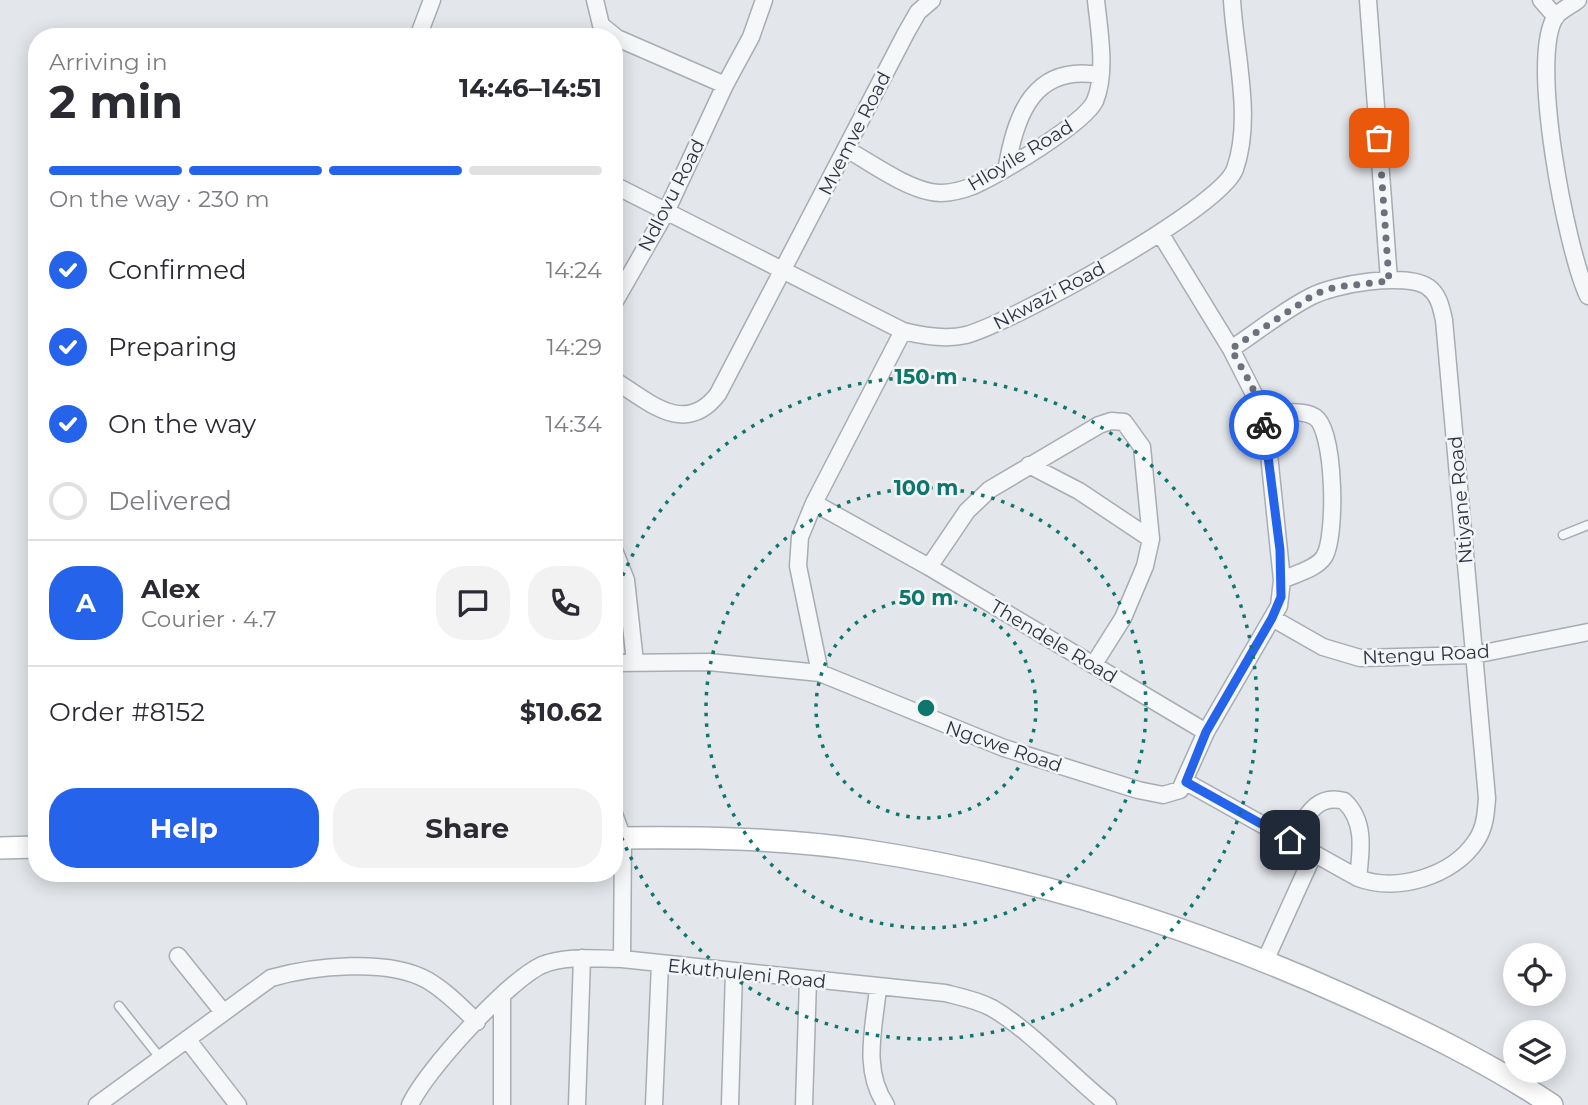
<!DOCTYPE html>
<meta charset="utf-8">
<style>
body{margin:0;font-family:Montserrat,sans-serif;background:#f2f2f3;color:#2b2b33;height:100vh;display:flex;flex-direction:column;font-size:26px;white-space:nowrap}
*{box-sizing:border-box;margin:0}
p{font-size:23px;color:#7c7c81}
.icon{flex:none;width:38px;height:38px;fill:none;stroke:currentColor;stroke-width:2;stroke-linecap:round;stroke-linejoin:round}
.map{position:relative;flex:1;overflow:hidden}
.side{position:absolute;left:28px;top:28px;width:595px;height:854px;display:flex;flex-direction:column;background:#fff;border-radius:28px;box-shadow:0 4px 18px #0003}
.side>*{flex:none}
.buttons{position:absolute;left:1503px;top:943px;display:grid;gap:14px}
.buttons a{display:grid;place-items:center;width:63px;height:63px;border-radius:50%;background:#fff;box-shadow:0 4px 18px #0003;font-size:35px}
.pin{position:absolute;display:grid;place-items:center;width:60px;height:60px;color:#fff;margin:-30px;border-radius:14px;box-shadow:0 4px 10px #0006}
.courier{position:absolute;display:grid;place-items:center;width:70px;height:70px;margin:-35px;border:5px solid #2563eb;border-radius:50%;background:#fff;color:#222;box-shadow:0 2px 9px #0007}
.summary em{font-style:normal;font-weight:700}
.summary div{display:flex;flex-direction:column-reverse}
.summary{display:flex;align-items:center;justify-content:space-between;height:119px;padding:0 21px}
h1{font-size:46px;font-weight:700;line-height:52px}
.bar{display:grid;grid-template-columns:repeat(4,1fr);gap:10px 7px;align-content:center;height:84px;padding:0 21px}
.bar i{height:9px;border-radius:5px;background:#e1e1e2}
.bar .on{background:#2563eb}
.bar p{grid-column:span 4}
.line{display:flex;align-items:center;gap:18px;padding:0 21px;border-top:2px solid #e1e1e2}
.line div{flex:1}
.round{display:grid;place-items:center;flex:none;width:74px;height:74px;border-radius:28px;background:#f2f2f3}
ol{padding:0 21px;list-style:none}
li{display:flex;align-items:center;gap:21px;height:77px}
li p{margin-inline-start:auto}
li .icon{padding:7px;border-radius:50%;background:#2563eb;color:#fff;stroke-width:4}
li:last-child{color:#7c7c81}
li i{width:38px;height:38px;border:4px solid #e1e1e2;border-radius:50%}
.primary-button{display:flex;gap:14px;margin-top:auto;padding:14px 21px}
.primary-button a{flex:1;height:80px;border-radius:28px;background:#2563eb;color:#fff;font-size:28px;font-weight:700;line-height:80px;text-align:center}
.primary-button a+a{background:#f2f2f3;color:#2b2b33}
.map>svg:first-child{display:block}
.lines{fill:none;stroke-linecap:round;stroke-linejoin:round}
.lane-casing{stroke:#a8adb4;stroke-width:11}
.street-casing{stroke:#a8adb4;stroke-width:19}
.secondary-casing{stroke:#a8adb4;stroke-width:24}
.lane{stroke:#f5f7f9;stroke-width:8}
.street{stroke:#f5f7f9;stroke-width:16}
.secondary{stroke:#fff;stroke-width:21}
.done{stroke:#6c727c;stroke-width:7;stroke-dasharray:0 12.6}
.route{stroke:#2563eb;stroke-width:9}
.ring{fill:none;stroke:#0f766e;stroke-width:3.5;stroke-dasharray:3.5 7}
.labels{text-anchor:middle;stroke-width:5;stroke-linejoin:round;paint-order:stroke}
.street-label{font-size:19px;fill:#2c3441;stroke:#f3f5f7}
.centre{fill:#0f766e;stroke:#f3f5f7;stroke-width:3.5}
.ring-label{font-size:21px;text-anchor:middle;font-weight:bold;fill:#0f766e;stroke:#f3f5f7;stroke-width:5;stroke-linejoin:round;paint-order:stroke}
</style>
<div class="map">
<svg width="1588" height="1105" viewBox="0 0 1588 1105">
<rect width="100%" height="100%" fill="#e3e6ea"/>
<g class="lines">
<defs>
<path id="lane" d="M1563,535L1588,525
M119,1006L161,1059"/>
<path id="street" d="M595,0L601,25L617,38L725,85
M1368,0L1389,280
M1541,0L1556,17
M1578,0C1572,5 1561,10 1556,16C1528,56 1567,252 1588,296
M418,37L432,0
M846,149C872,163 902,186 931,192C945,195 960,191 973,186C998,175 1084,124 1095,101C1107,72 1099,30 1096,0
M1007,166C1016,113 1035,64 1099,75
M614,185L903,331C923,336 946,340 966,335C1011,323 1221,208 1235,169C1253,118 1235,53 1232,0
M614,303L666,212L725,85L751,37L764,0
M614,380C649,402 685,437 718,394L906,33L918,12L932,0
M1262,416C1277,414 1301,408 1315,417C1335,430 1337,537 1324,557C1316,569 1295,574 1282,580
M1029,465L1079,491L1151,539
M814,503L929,567L1206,732
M614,550L626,580L635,662
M929,567L967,511L989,490L1099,425L1111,421L1124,422L1142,447L1151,539L1145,566L1123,618L1094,664
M1272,618L1323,647L1360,658L1474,655L1588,632
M614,663L709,662L820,673L1004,748L1138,790L1163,795L1180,790L1206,732L1279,606L1282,580L1268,445L1259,404L1231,349L1160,233
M820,673L798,566L800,537L814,503L903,331
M1186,782L1358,878C1397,893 1453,876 1476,841C1485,828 1486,813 1487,798L1444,320C1441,307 1439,295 1428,287C1406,272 1335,284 1312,296C1284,310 1258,331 1231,349
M614,814L623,838L622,959
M1291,840C1305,819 1315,793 1344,801C1366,821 1361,851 1358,878
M178,956L223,1012
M1265,961L1314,853
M878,988C874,1028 862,1070 886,1105
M502,998V1105
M187,1039L238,1105
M97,1105L271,978C313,966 388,958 427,980C446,991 461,1007 477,1022
M410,1105C425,1071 508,981 542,965C566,955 597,959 622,959L945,993C961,997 977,1000 992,1008C1031,1031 1072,1076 1108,1105
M577,1105L582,958
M654,1105L660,963
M730,1105L734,971
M804,1105L808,980"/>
<path id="secondary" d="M614,838C697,837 780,838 862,850C1029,875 1193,927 1346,996C1417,1028 1488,1062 1552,1105
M0,848L37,847"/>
</defs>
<!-- lane casing -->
<use href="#lane" class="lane-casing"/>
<!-- street casing -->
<use href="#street" class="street-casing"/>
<!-- secondary casing -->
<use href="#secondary" class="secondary-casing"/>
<!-- lane -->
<use href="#lane" class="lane"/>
<!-- street -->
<use href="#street" class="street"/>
<!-- secondary -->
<use href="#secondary" class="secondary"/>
</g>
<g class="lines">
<!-- done -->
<path class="done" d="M1264,425L1252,386L1231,349L1315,294L1336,287L1389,281L1379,138"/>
<!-- route -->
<path class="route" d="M1264,425L1280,550L1281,597L1272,618L1206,732L1186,782L1290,840"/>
</g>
<!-- distance rings -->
<g class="ring">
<circle cx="926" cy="708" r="110"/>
<circle cx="926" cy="708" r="220"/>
<path d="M615 595A331 331 0 1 1 615 821"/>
</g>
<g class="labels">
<!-- street labels -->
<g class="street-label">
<text transform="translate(854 133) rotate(-63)" y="7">Mvemve Road</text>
<text transform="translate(1020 155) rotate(-31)" y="7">Hloyile Road</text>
<text transform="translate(671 195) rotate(-63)" y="7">Ndlovu Road</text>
<text transform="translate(1049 295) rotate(-28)" y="7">Nkwazi Road</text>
<text transform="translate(1460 500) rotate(-95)" y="7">Ntiyane Road</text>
<text transform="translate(1054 641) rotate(31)" y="7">Thendele Road</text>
<text transform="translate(1426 654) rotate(-3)" y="7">Ntengu Road</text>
<text transform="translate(1004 746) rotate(19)" y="7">Ngcwe Road</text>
<text transform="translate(747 973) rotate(6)" y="7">Ekuthuleni Road</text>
</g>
</g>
<circle cx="926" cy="708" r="10" class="centre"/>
<g class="ring-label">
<text x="926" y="384">150 m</text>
<text x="926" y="495">100 m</text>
<text x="926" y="605">50 m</text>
</g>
</svg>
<div class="buttons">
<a><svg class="icon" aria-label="locate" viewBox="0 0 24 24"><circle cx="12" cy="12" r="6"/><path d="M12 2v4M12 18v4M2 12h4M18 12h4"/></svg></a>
<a><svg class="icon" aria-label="layers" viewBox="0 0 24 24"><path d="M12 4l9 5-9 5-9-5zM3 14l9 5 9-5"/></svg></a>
</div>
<div class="pin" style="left:1379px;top:138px;background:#ea580c"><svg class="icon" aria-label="bag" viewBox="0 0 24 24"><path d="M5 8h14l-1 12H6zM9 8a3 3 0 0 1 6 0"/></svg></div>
<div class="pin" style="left:1290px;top:840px;background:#1f2937"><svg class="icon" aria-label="home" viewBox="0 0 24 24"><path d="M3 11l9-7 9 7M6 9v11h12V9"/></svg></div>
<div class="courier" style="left:1264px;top:425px"><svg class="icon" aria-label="bike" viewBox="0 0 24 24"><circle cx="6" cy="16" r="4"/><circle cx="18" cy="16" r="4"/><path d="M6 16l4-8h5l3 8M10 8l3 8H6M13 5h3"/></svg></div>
<section class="side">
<div class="summary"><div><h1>2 min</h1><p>Arriving in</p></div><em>14:46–14:51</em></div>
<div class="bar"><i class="on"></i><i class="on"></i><i class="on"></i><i></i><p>On the way · 230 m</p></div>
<ol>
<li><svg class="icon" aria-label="check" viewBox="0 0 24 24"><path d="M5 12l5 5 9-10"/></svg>Confirmed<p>14:24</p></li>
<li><svg class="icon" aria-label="check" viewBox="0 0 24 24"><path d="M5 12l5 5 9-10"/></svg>Preparing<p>14:29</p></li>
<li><svg class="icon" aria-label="check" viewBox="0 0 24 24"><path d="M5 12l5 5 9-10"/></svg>On the way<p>14:34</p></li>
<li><i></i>Delivered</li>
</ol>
<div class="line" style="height:126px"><b class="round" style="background:#2563eb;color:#fff">A</b><div><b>Alex</b><p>Courier · 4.7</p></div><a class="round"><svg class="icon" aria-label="chat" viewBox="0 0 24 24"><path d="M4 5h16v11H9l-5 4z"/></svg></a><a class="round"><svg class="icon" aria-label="phone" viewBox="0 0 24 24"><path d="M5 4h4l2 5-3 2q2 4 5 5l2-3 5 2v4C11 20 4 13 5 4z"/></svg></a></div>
<div class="line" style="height:91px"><div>Order #8152</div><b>$10.62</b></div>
<div class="primary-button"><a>Help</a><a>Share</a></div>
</section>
</div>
